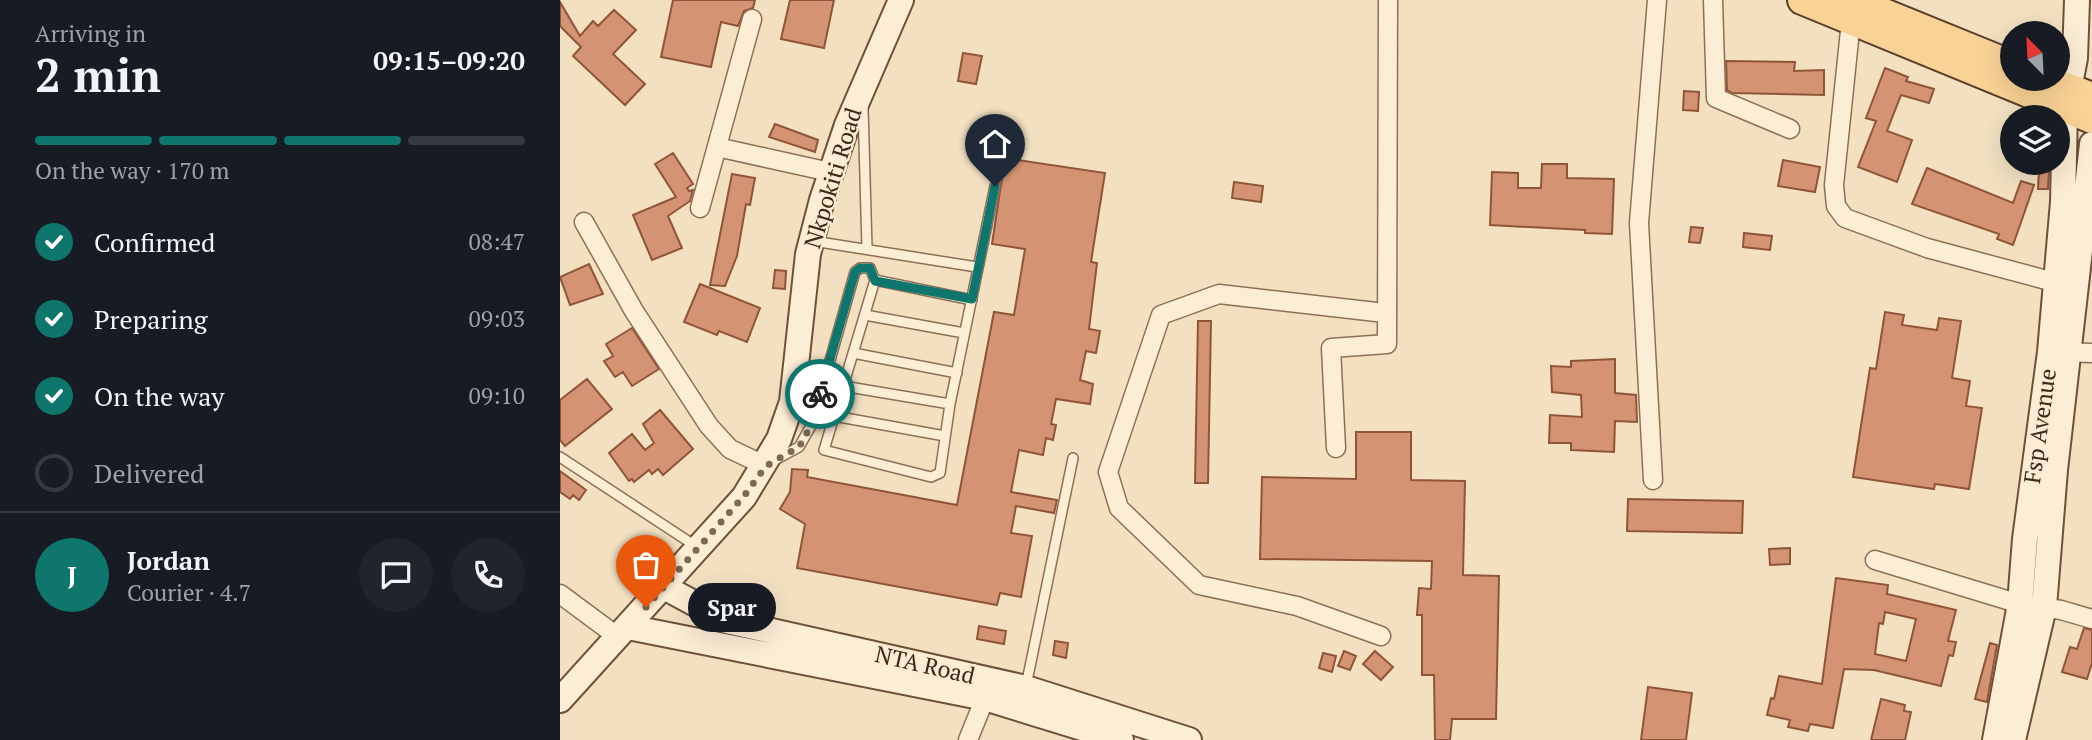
<!DOCTYPE html>
<meta charset="utf-8">
<style>
body{margin:0;font-family:"PT Serif",serif;background:#20242c;color:#f1f3f6;height:100vh;display:flex;flex-direction:column;font-size:26px;white-space:nowrap}
*{box-sizing:border-box;margin:0}
p{font-size:23px;color:#9ea1a6}
.icon{flex:none;width:38px;height:38px;fill:none;stroke:currentColor;stroke-width:2;stroke-linecap:round;stroke-linejoin:round}
.map{position:relative;flex:1;overflow:hidden}
.panel{display:flex;flex-direction:column;background:#171b24;width:560px}
.panel>*{flex:none}
.needle{width:46px;rotate:336deg}
.buttons{position:absolute;left:1440px;top:21px;display:grid;gap:14px}
.buttons a{display:grid;place-items:center;width:70px;height:70px;border-radius:50%;background:#171b24;box-shadow:0 7px 28px #0002;font-size:35px}
.pin{position:absolute;display:grid;place-items:center;width:60px;height:60px;color:#fff;margin:-72px -30px;border-radius:50% 50% 50% 0;rotate:-45deg;box-shadow:0 0 7px #0007}
.pin .icon{rotate:45deg}
.courier{position:absolute;display:grid;place-items:center;width:70px;height:70px;margin:-35px;border:5px solid #0f766e;border-radius:50%;background:#fff;color:#222;box-shadow:0 2px 9px #0007}
.bubble{position:absolute;height:49px;border-radius:24px;background:#171b24;box-shadow:0 7px 28px #0002;font-size:23px;font-weight:800;line-height:49px;text-align:center}
.overview em{font-style:normal;font-weight:800}
.overview div{display:flex;flex-direction:column-reverse}
.overview{display:flex;align-items:center;justify-content:space-between;height:119px;padding:0 35px}
h1{font-size:46px;font-weight:800;line-height:52px}
.bar{display:grid;grid-template-columns:repeat(4,1fr);gap:10px 7px;align-content:center;height:84px;padding:0 35px}
.bar i{height:9px;border-radius:5px;background:#363941}
.bar .selected{background:#0f766e}
.bar p{grid-column:span 4}
.line{display:flex;align-items:center;gap:18px;padding:0 35px;border-top:2px solid #363941}
.line div{flex:1}
.round{display:grid;place-items:center;flex:none;width:74px;height:74px;border-radius:37px;background:#20242c}
ol{padding:0 35px;list-style:none}
li{display:flex;align-items:center;gap:21px;height:77px}
li p{margin-inline-start:auto}
li .icon{padding:7px;border-radius:50%;background:#0f766e;color:#fff;stroke-width:4}
li:last-child{color:#9ea1a6}
li i{width:38px;height:38px;border:4px solid #363941;border-radius:50%}
main{display:flex;flex:1;min-height:0}
.map>svg:first-child{display:block}
.building{fill:#d49473;stroke:#905539;stroke-width:2;fill-rule:evenodd}
.lines{fill:none;stroke-linecap:round;stroke-linejoin:round}
.service-casing{stroke:#8e6f56;stroke-width:12}
.minor-casing{stroke:#8e6f56;stroke-width:21}
.secondary-casing{stroke:#705039;stroke-width:28}
.primary-casing{stroke:#5b3e2b;stroke-width:32}
.service{stroke:#fcedd5;stroke-width:9}
.minor{stroke:#fcedd5;stroke-width:18}
.secondary{stroke:#fcedd5;stroke-width:24}
.primary{stroke:#f9d295;stroke-width:28}
.done{stroke:#7c6956;stroke-width:7;stroke-dasharray:0 12.6}
.route{stroke:#0f766e;stroke-width:9}
.labels{text-anchor:middle;stroke-width:5;stroke-linejoin:round;paint-order:stroke}
.street-label{font-size:23px;fill:#3c291c;stroke:#f9ead1}
</style>
<main>
<section class="panel">
<div class="overview"><div><h1>2 min</h1><p>Arriving in</p></div><em>09:15–09:20</em></div>
<div class="bar"><i class="selected"></i><i class="selected"></i><i class="selected"></i><i></i><p>On the way · 170 m</p></div>
<ol>
<li><svg class="icon" aria-label="check" viewBox="0 0 24 24"><path d="M5 12l5 5 9-10"/></svg>Confirmed<p>08:47</p></li>
<li><svg class="icon" aria-label="check" viewBox="0 0 24 24"><path d="M5 12l5 5 9-10"/></svg>Preparing<p>09:03</p></li>
<li><svg class="icon" aria-label="check" viewBox="0 0 24 24"><path d="M5 12l5 5 9-10"/></svg>On the way<p>09:10</p></li>
<li><i></i>Delivered</li>
</ol>
<div class="line" style="height:126px"><b class="round" style="background:#0f766e;color:#fff">J</b><div><b>Jordan</b><p>Courier · 4.7</p></div><a class="round"><svg class="icon" aria-label="chat" viewBox="0 0 24 24"><path d="M4 5h16v11H9l-5 4z"/></svg></a><a class="round"><svg class="icon" aria-label="phone" viewBox="0 0 24 24"><path d="M5 4h4l2 5-3 2q2 4 5 5l2-3 5 2v4C11 20 4 13 5 4z"/></svg></a></div>
</section>
<div class="map">
<svg width="1532" height="740" viewBox="0 0 1532 740">
<rect width="100%" height="100%" fill="#f2e0c1"/>
<!-- building -->
<path class="building" d="M113,0H195L193,8L184,11L178,26L161,22L151,67L101,57Z
M230,0H274L264,48L221,39Z
M0,2L20,36L33,21L38,26L54,10L76,30L53,54L85,84L65,105L13,56L21,47L0,26Z
M403,53L422,56L416,84L398,81Z
M1166,61L1235,62L1234,71L1264,70V95L1172,93L1167,90Z
M1325,68L1348,77L1346,81L1374,89L1369,103L1341,95L1327,131L1352,140L1337,182L1298,167L1316,121L1306,118Z
M1124,91L1139,92L1138,111L1123,110Z
M215,124L258,140L255,152L209,137Z
M113,153L133,184L127,188L129,191L133,190L130,201L108,216L122,248L92,260L73,215L116,197L95,164Z
M445,158L545,173L531,262L537,263L529,329L540,331L536,353L526,351L520,380L533,384L530,404L496,399L491,424L496,425L493,440L486,438L483,455L459,450L451,492L497,500L494,513L456,506L451,533L472,536L461,597L440,593L437,605L237,568L245,524L220,509L230,492L232,469L248,470L247,477L397,505L434,312L454,315L465,249L432,244Z
M1223,160L1260,167L1255,192L1218,186Z
M982,164H1007V178L1054,179L1052,234L1025,233V230L930,225L932,172L958,173V188H981Z
M1367,168L1453,203L1461,181L1474,185L1453,245L1437,239L1439,234L1352,204Z
M1479,169L1489,170L1488,189H1478Z
M172,174L195,178L190,205L186,204L177,256L165,286L150,285Z
M674,182L703,186L701,202L672,198Z
M1131,227L1143,228L1140,243L1129,242Z
M1184,233L1212,236L1210,250L1183,247Z
M29,264L43,294L10,305L0,277Z
M215,270L226,271L225,289L213,288Z
M140,284L200,308L187,342L159,331L157,335L124,322Z
M1325,312L1344,315L1342,325L1377,330L1379,318L1401,321L1392,378L1410,381L1406,406L1422,408L1409,489L1375,484L1374,489L1293,477L1310,368L1316,369Z
M638,321H651L648,483H635Z
M72,328L99,369L72,386L63,372L55,377L44,361L53,356L46,344Z
M1055,359V393L1076,395L1077,422L1055,421L1054,452L1011,450V443H989L990,415L1022,417L1021,395L992,392L991,366L1011,367V361Z
M27,379L52,409L5,446L0,440V400Z
M100,410L133,449L103,475L98,469L92,474L89,470L74,482L72,479L69,481L49,453L72,434L85,450L94,443L83,424Z
M796,432H851V480L905,481L903,575L939,576L936,719H892L890,740H875L874,675H862V615H857L859,588L871,589L872,561L700,559L702,477L796,479Z
M0,471L26,490L19,500L13,495L10,499L0,492Z
M1068,499L1183,501L1182,533L1067,531Z
M1230,548V564L1210,565L1209,549Z
M1276,578L1328,585L1327,594L1396,610L1388,641L1396,642L1393,656L1389,655L1381,686L1314,670L1284,669L1273,728L1250,724L1248,731L1228,727L1230,720L1207,715L1211,698L1214,699L1219,676L1262,684ZM1325,612L1356,619L1346,661L1315,654L1319,623L1323,624Z
M419,626L446,631L444,644L417,639Z
M1524,628L1532,630V663L1527,679L1502,672L1510,647L1517,649Z
M495,641L508,643L506,658L493,655Z
M1430,643L1437,645L1427,702L1415,699Z
M784,651L796,656L790,670L778,666Z
M815,651L833,667L821,680L803,664Z
M763,653L776,656L772,672L759,668Z
M1088,687L1132,693L1126,740H1081Z
M1321,699L1345,705L1344,711L1351,712L1345,740H1311Z"/>
<g class="lines">
<defs>
<path id="service" d="M303,107L307,248
M253,241L417,267
M315,280L412,300
M305,315L404,333
M293,353L397,373
M283,386L390,404
M274,416L385,436
M0,457L137,547
M213,461L239,447L252,424L295,272L300,268H310L315,280L264,450L371,477L380,473L390,404L435,186
M466,686L513,458"/>
<path id="minor" d="M1153,0L1156,98L1230,129
M1291,21L1274,185L1276,206L1285,218L1367,248L1505,285
M157,147L270,172
M140,208L192,19
M24,222L74,311L149,426L170,449L206,466
M1497,352L1532,353
M776,448L771,348L827,344L828,0
M1093,480L1079,223L1097,0
M1315,560L1460,604L1501,610L1532,619
M0,594L58,637
M821,636L737,606L639,585L559,508L548,472L601,315L659,294L825,313
M408,740L425,698"/>
<path id="secondary" d="M104,587L167,621L466,688L629,740
M68,627L425,698L561,740
M0,700L184,497L219,439L232,402L248,254L262,200L287,125L341,0
M1435,740L1460,604L1465,539L1490,352L1503,202L1505,110L1515,58L1517,0
M1453,740L1484,607L1495,470L1532,144"/>
<path id="primary" d="M1242,0L1532,119
M1292,0L1452,65
M1486,79L1532,97"/>
</defs>
<!-- service casing -->
<use href="#service" class="service-casing"/>
<!-- minor casing -->
<use href="#minor" class="minor-casing"/>
<!-- secondary casing -->
<use href="#secondary" class="secondary-casing"/>
<!-- primary casing -->
<use href="#primary" class="primary-casing"/>
<!-- service -->
<use href="#service" class="service"/>
<!-- minor -->
<use href="#minor" class="minor"/>
<!-- secondary -->
<use href="#secondary" class="secondary"/>
<!-- primary -->
<use href="#primary" class="primary"/>
</g>
<g class="lines">
<!-- done -->
<path class="done" d="M86,607L184,496L206,466L239,447L252,424L260,394"/>
<!-- route -->
<path class="route" d="M260,394L295,272L300,268H310L315,281L412,299L435,186"/>
</g>
<g class="labels">
<!-- street labels -->
<g class="street-label">
<text transform="translate(273 178) rotate(-73)" y="8">Nkpokiti Road</text>
<text transform="translate(1480 426) rotate(-82)" y="8">Fsp Avenue</text>
<text transform="translate(365 665) rotate(13)" y="8">NTA Road</text>
</g>
</g>
</svg>
<div class="buttons">
<a><svg class="needle" viewBox="-14 -14 28 28"><path d="M0-13l5 13h-10z" fill="#e53935"/><path d="M0 13l5-13h-10z" fill="#9ea1a6"/></svg></a>
<a><svg class="icon" aria-label="layers" viewBox="0 0 24 24"><path d="M12 4l9 5-9 5-9-5zM3 14l9 5 9-5"/></svg></a>
</div>
<div class="pin" style="left:86px;top:607px;background:#ea580c"><svg class="icon" aria-label="bag" viewBox="0 0 24 24"><path d="M5 8h14l-1 12H6zM9 8a3 3 0 0 1 6 0"/></svg></div>
<div class="pin" style="left:435px;top:186px;background:#1f2937"><svg class="icon" aria-label="home" viewBox="0 0 24 24"><path d="M3 11l9-7 9 7M6 9v11h12V9"/></svg></div>
<div class="courier" style="left:260px;top:394px"><svg class="icon" aria-label="bike" viewBox="0 0 24 24"><circle cx="6" cy="16" r="4"/><circle cx="18" cy="16" r="4"/><path d="M6 16l4-8h5l3 8M10 8l3 8H6M13 5h3"/></svg></div>
<div class="bubble" style="left:128px;top:583px;width:88px">Spar</div>
</div>
</main>
